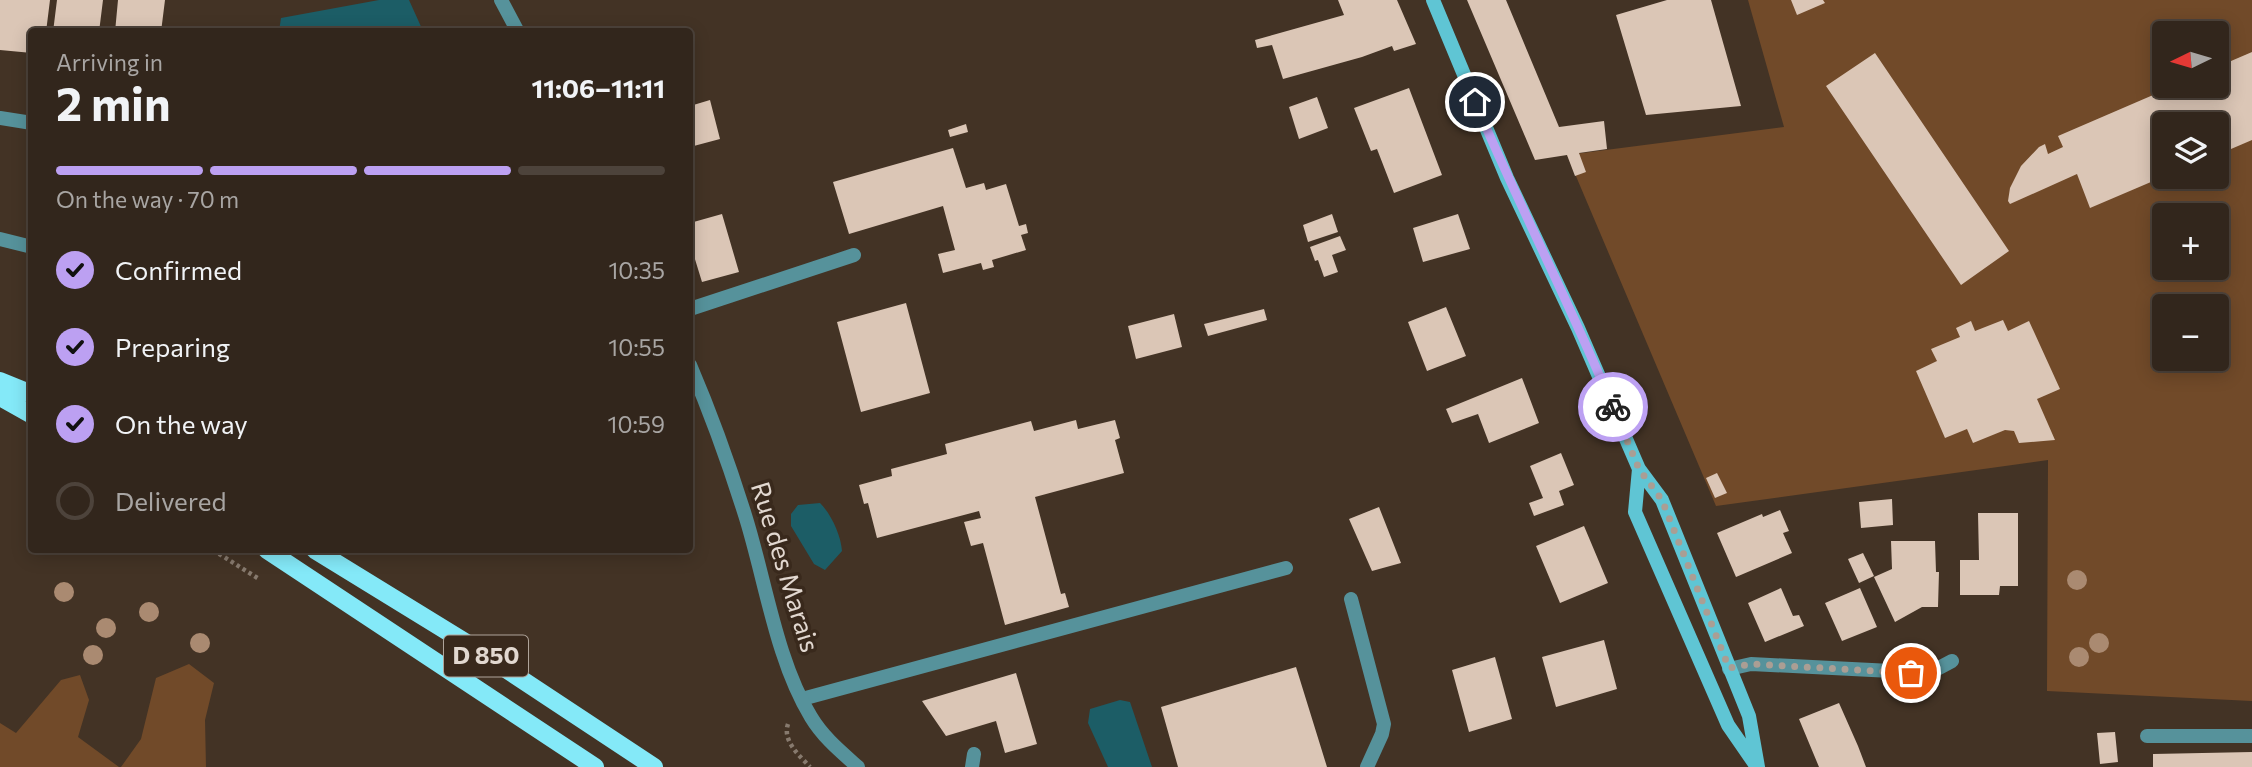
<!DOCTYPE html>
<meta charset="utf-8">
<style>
body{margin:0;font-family:Commissioner,sans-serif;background:#3d3229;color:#f1f3f6;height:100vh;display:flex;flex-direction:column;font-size:26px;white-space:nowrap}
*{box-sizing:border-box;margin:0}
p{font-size:23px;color:#a8a5a3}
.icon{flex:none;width:38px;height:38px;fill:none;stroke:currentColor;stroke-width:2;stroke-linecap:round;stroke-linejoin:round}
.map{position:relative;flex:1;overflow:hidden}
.side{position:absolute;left:28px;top:28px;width:665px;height:525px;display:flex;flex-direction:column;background:#32261c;border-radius:7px;box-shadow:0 4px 18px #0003,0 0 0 2px #4d433b}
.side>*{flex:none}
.needle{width:46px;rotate:265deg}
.buttons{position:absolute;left:2152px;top:21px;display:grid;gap:14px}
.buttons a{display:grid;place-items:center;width:77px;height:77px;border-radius:7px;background:#32261c;box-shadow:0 4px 18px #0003,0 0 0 2px #4d433b;font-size:35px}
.pin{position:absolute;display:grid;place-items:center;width:60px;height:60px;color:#fff;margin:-30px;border:4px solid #fff;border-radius:50%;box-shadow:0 2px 7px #0007}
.courier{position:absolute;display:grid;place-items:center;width:70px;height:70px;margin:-35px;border:5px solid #bca0f2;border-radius:50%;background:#fff;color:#222;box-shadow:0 2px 9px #0007}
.summary em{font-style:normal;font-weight:700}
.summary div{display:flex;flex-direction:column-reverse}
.summary{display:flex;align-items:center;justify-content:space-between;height:119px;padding:0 28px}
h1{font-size:46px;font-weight:700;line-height:52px}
.bar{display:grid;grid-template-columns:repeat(4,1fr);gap:10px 7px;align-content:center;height:84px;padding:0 28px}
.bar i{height:9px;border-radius:5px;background:#4d433b}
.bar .current{background:#bca0f2}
.bar p{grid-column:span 4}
ol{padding:0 28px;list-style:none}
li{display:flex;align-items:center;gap:21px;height:77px}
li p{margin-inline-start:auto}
li .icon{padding:7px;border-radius:50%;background:#bca0f2;color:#111;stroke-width:4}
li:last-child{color:#a8a5a3}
li i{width:38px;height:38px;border:4px solid #4d433b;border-radius:50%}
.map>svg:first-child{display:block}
.green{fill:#714a29;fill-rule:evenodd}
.water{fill:#1c5d66}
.building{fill:#dbc6b6}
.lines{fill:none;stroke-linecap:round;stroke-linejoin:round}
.path{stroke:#877a6e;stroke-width:4.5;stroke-dasharray:3.5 3.5;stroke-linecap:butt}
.lane{stroke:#56929b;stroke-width:14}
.street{stroke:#56929b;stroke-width:14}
.secondary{stroke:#5fc5d4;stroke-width:14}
.primary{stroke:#84e9f8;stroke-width:18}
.tree{fill:#aa8a71}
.done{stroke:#aa9e94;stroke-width:7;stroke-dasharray:0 12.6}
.route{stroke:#bca0f2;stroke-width:9}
.labels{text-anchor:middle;stroke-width:7;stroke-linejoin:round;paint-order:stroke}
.shield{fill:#39291c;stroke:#afa49a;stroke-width:2}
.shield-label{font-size:24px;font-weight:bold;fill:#e2d8d0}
.street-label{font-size:26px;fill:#e2d8d0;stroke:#39291c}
</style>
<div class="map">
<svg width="2252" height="767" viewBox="0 0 2252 767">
<rect width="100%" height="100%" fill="#433325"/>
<!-- green -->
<path class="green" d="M1748,0H2252V701L2047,691L2048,460L1716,506L1567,155L1784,127ZM2165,33H2217V86H2165ZM2165,124H2217V177H2165ZM2165,215H2217V268H2165ZM2165,306H2217V359H2165Z
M189,664L214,683L205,720L206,767H121L141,739L156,678Z
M80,675L89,700L78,737L119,767H0V723L16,733L61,680Z"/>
<!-- water -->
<path class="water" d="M379,0H409L423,31H279L281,18Z
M820,503C831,514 841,535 842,551L825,570L814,564L791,526V514L798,505Z
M1120,700L1130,702L1152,767H1108L1088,723L1090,709Z"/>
<!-- building -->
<path class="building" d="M0,0H50L46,32H32V53L0,50Z
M57,0H103L99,32H53Z
M118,0H165L161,32H115Z
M1338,0H1397L1416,44L1394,51L1392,46L1362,57L1283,79L1272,45L1257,48L1255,40L1344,15Z
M1467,0H1506L1559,127L1604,121L1607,149L1579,153L1586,172L1575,176L1567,155L1535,160Z
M1667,0H1711L1741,106L1646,115L1616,15Z
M1791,0H1823L1825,3L1797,15Z
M2252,52V140L2217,155V124H2165V176L2090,208L2077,174L2010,204L2008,201L2010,188L2021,166L2039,147L2045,144L2048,154L2063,147L2058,136L2174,86H2217V67Z
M1875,53L2009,251L1961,285L1826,86Z
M1409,88L1442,175L1394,193L1377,149L1371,151L1354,108Z
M1317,97L1328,128L1299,139L1289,107Z
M710,100L720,139L690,147V106Z
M966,124L968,132L950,137L948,130Z
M953,148L966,188L984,183L986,190L1006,184L1019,226L1026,224L1028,233L1021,235L1026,250L992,260L994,267L983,270L981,263L943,273L938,254L955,250L943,206L849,234L833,182Z
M722,214L739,272L702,282L690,243V223Z
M1332,214L1338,232L1308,242L1303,225Z
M1458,214L1470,249L1423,262L1413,228Z
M1340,236L1346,250L1332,255L1338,272L1324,277L1318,260L1315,261L1310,247Z
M906,303L930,393L861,412L837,322Z
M1446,307L1466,356L1427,371L1408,322Z
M1264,309L1267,320L1208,336L1204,324Z
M1174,314L1182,347L1136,359L1128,326Z
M2003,320L2008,331L2029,321L2060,389L2037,399L2055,440L2019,443L2014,431L2005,430L1973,443L1967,429L1945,438L1916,371L1937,361L1931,349L1960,337L1956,328L1971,321L1975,331Z
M1522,378L1539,423L1489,443L1478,414L1452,423L1446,409Z
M1076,420L1078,429L1115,420L1120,438L1115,440L1124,473L1035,497L1061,594L1065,593L1069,607L1005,625L983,543L971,546L964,522L981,518L979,511L877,538L868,503L864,504L859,485L892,476L891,469L947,454L945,444L1031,421L1034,431Z
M1561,453L1574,485L1559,491L1564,505L1534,516L1529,503L1543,498L1530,466Z
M1717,473L1727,493L1715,498L1706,478Z
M1892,499L1893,525L1861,528L1859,502Z
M1379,507L1401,563L1372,571L1349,519Z
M1780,510L1789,531L1783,533L1792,553L1736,577L1717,533L1762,514L1763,517Z
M1978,513H2018V586H2000L1999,595H1960V560H1979Z
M1584,526L1608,583L1560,603L1536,546Z
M1891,541H1935L1936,572H1939L1938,607H1922L1895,622L1874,577L1892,569Z
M1863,553L1874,576L1859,583L1848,559Z
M1781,588L1793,616L1799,615L1804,626L1765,642L1748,603Z
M1860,588L1877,627L1842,641L1825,603Z
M1604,640L1617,689L1556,707L1542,657Z
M1495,657L1512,719L1469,732L1452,670Z
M1296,667L1327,767H1178L1161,707Z
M1016,673L1037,744L1005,753L996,721L946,736L922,701Z
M1839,703L1858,746L1866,767H1819L1799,719Z
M2115,732L2118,762L2100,764L2097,733Z
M2252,752V767H2153V754Z"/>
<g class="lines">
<!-- path -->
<path class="path" d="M213,550L259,579
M788,724C782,741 800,756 810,767"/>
<!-- lane -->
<path class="lane" d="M0,239L32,247
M690,309L854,255
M1351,599L1384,724L1382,734L1367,767
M1729,669L1751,664L1911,672L1935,670L1952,661
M802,699L1286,568
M2147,736H2252
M972,767L974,754"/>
<!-- street -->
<path class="street" d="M501,0L518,32
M0,118L32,123
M690,365C711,414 729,464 745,515C765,578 776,660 811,717C823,737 840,751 858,767"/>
<!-- secondary -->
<path class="secondary" d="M1433,0L1507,178L1578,328L1639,469L1662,500L1749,716L1758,767
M1639,469L1635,512L1728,725L1757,767"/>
<!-- primary -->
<path class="primary" d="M0,381L32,394
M0,397L32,415
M267,550L595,767
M315,550L468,644L654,767"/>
</g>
<!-- trees -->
<g class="tree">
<circle cx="2077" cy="580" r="10"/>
<circle cx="64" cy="592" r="10"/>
<circle cx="149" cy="612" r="10"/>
<circle cx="106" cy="628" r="10"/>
<circle cx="200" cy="643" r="10"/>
<circle cx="2099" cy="643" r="10"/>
<circle cx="93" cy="655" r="10"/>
<circle cx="2079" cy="657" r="10"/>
</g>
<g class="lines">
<!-- done -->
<path class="done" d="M1613,407L1639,469L1662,500L1729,668L1751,664L1911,673"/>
<!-- route -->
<path class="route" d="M1475,102C1519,205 1570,304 1613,407"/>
</g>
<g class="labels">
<!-- shield labels -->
<rect class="shield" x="444" y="635.5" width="84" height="41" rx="5"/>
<g class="shield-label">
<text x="486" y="664">D 850</text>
</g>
<!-- street labels -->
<g class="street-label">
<text transform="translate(785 567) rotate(73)" y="9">Rue des Marais</text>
</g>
</g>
</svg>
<div class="buttons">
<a><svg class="needle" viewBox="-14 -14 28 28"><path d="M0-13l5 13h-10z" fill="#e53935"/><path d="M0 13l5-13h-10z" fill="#a8a5a3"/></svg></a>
<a><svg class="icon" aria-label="layers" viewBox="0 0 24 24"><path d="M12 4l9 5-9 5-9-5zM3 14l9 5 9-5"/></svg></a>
<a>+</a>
<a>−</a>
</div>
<div class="pin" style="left:1911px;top:673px;background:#ea580c"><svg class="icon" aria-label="bag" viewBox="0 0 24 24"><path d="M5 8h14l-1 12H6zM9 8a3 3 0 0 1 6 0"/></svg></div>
<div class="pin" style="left:1475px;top:102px;background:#1f2937"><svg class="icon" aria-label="home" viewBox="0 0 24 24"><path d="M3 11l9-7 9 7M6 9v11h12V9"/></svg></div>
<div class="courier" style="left:1613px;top:407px"><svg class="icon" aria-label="bike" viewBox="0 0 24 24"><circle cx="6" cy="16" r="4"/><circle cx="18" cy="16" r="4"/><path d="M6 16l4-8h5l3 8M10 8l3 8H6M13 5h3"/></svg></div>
<section class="side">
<div class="summary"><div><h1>2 min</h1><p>Arriving in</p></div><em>11:06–11:11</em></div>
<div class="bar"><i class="current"></i><i class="current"></i><i class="current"></i><i></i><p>On the way · 70 m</p></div>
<ol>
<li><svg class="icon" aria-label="check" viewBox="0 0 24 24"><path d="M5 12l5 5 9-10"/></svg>Confirmed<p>10:35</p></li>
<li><svg class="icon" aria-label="check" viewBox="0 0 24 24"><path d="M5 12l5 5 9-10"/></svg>Preparing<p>10:55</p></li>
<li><svg class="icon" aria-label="check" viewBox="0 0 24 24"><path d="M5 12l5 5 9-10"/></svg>On the way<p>10:59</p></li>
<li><i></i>Delivered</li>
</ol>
</section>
</div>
